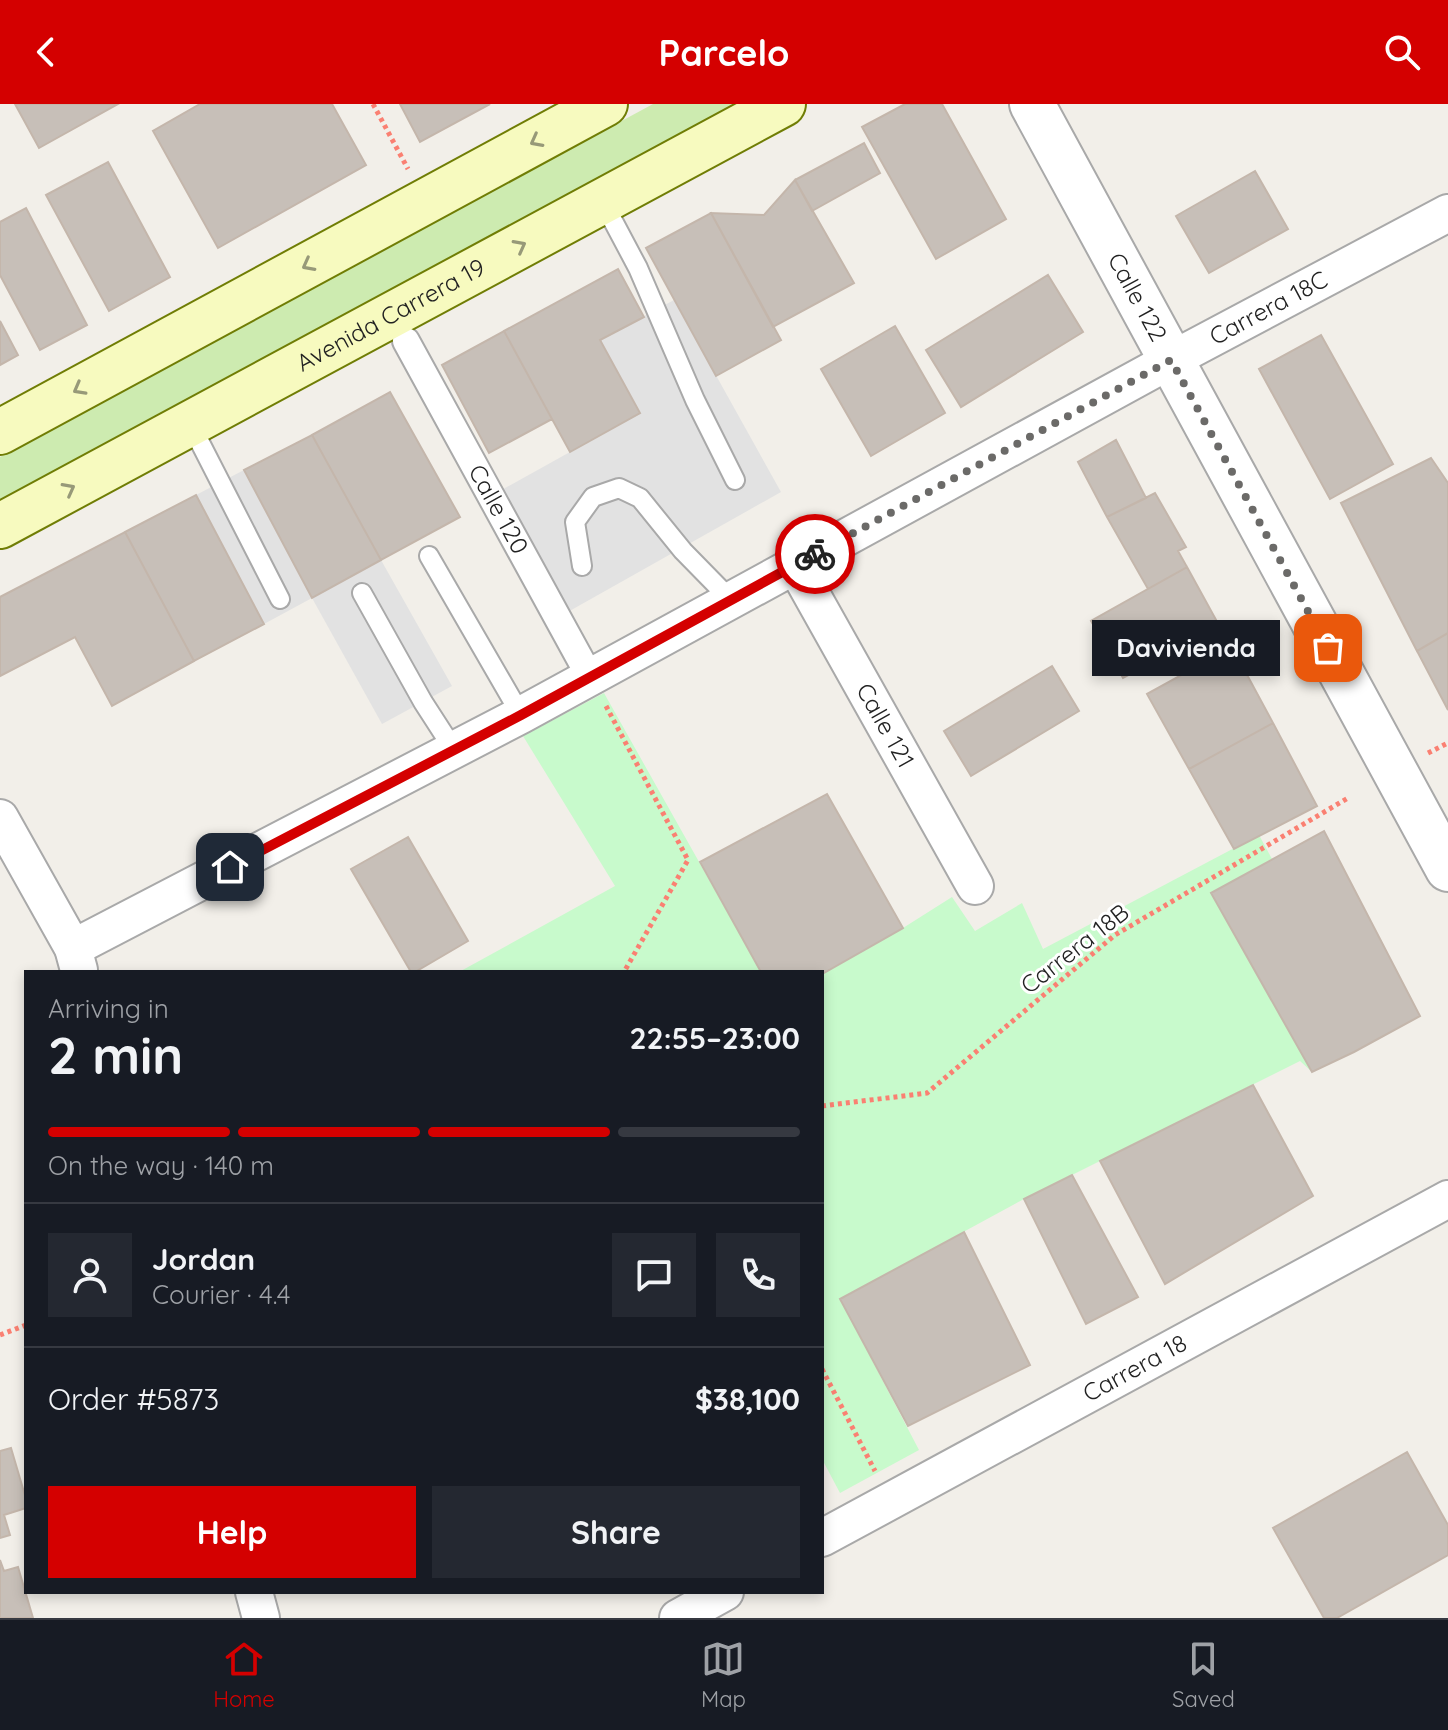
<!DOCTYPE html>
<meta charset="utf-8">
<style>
body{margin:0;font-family:Quicksand,sans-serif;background:#242831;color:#f1f3f6;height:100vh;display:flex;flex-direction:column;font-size:30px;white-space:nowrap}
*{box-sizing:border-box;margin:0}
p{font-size:26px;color:#9ea1a6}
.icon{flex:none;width:44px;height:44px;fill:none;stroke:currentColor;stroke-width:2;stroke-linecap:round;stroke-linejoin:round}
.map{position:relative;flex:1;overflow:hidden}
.sheet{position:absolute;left:24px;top:866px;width:800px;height:624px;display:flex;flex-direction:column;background:#171b24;border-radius:0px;box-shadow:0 4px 12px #0003}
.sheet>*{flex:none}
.pin{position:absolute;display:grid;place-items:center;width:68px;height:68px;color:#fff;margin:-34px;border-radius:16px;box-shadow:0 4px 12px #0006}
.courier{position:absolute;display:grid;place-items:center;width:80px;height:80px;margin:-40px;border:6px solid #d40000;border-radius:50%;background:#fff;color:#222;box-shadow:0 2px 10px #0007}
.bubble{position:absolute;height:56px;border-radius:0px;background:#171b24;box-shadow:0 4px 12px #0003;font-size:26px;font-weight:800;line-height:56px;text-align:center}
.head em{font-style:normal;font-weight:800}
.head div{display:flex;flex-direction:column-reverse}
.head{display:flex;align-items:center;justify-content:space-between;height:136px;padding:0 24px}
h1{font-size:52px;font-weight:800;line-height:60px}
.bar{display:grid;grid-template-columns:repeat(4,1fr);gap:12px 8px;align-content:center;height:96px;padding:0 24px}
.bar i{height:10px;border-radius:6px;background:#363941}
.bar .selected{background:#d40000}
.bar p{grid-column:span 4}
.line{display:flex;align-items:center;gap:20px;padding:0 24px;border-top:2px solid #363941}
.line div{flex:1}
.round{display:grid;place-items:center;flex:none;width:84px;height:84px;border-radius:0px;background:#242831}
.button{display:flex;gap:16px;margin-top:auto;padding:16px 24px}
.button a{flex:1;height:92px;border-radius:0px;background:#d40000;color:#fff;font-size:32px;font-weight:800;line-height:92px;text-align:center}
.button a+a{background:#242831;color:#f1f3f6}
header{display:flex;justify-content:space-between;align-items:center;height:104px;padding:0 24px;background:#d40000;color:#fff;font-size:36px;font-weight:800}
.dock{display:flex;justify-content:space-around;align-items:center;height:112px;border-top:2px solid #363941;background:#171b24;font-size:22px;color:#9ea1a6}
.dock a{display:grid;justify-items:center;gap:4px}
.dock .selected{color:#d40000}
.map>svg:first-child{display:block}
.grass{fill:#cdebb0}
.park{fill:#c8facc}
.parking{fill:#e2e2e2}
.building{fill:#c7bfb8;stroke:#c4b6ab;stroke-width:2}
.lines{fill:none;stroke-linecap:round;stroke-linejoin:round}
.service-casing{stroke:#a9a9a9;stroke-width:22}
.pedestrian-casing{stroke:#a9a9a9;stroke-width:30}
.minor-casing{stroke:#a9a9a9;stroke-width:40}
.tertiary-casing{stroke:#a9a9a9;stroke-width:48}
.secondary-casing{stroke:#707d05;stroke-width:48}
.path{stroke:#fa8072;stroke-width:5;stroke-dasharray:4 4;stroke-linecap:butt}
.service{stroke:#fff;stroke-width:18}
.pedestrian{stroke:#fff;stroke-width:26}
.minor{stroke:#fff;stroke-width:36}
.tertiary{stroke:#fff;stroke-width:44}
.secondary{stroke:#f7fabf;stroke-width:44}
.oneway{stroke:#979978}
.done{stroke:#6b6a68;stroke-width:8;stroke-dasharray:0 14.4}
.route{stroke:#d40000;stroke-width:10}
.labels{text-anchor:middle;stroke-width:6;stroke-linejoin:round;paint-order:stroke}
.street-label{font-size:24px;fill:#222;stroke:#fff}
</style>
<header><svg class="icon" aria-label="back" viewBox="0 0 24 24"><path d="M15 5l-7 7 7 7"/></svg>Parcelo<svg class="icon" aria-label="search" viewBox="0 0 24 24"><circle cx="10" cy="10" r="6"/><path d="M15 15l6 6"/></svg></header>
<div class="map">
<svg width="1448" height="1514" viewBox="0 0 1448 1514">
<rect width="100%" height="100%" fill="#f2efe9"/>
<!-- grass -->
<path class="grass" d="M653,0H741L0,404V353Z"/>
<!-- park -->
<path class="park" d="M604,589L761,868H459L615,782L523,632Z
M1259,731L1272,755L1211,789L1312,968L1300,957L1024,1095L840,1195L919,1346L840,1389L822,1355V870L903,824L952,793L975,827L1022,799L1043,845Z"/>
<!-- parking -->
<path class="parking" d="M674,196L781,388L566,509L498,388L640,309L600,236Z
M244,366L312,494L381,456L452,582L382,620L312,494L264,520L196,391Z"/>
<!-- building -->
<path class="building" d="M15,0H118L39,44Z
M200,0H332L366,61L218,144L153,27Z
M400,0H490L420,38Z
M905,0H942L1006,115L936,155L862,23Z
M864,39L880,69L812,107L795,76Z
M108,58L170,173L109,207L46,91Z
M1255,67L1288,125L1209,169L1176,112Z
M795,76L854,179L773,223L711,109L764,111Z
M26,104L87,221L40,246L0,171V118Z
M711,109L781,236L716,272L646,144Z
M618,165L644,213L600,236L640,309L570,348L504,227Z
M1048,171L1083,228L961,303L926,246Z
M0,217L18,251L0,261Z
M895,222L945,309L871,352L821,265Z
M504,227L552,315L489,349L442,261Z
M1321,231L1393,360L1330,395L1259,265Z
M390,288L460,413L381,456L312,331Z
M312,331L381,456L312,494L244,366Z
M1116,336L1146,394L1107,413L1078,358Z
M1431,354L1448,379V529L1417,547L1341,399Z
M1155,389L1186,443L1178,447L1187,463L1148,485L1107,413Z
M196,391L264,520L194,557L125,428Z
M125,428L194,557L112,602L75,533L0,572V493Z
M1187,463L1220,523L1123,574L1091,517Z
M1448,529V606L1417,547Z
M1232,543L1273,619L1189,665L1147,590Z
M1052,562L1079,607L971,672L944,627Z
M1273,619L1317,702L1234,745L1189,665Z
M827,690L903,824L822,870V868H761L700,758Z
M1324,727L1420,912L1354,948L1312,968L1211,789Z
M408,733L468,837L415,868H411L351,765Z
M1253,981L1313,1092L1165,1180L1100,1057Z
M1072,1071L1138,1193L1086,1220L1024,1095Z
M964,1128L1030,1261L908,1322L840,1195Z
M11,1344L26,1395V1404L4,1411L10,1431L0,1434V1347Z
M1407,1348L1448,1421V1451L1337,1514H1324L1273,1424Z
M0,1456L4,1467L18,1463L33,1514H0Z"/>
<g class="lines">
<defs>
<path id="service" d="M603,98L638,164L695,296L735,376
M190,319L280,495
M429,452L521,611
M582,462L575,418L593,393L619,384L640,394L683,447L731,496
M362,489L423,598L454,646"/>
<g id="pedestrian">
<path id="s1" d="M406,237L590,573"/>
</g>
<g id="minor">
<path id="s2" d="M795,461L975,782"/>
<path d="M0,714L73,844L79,866"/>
<path id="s3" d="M73,844L521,611L1171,256L1448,109"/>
<path id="s4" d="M822,1434L1448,1095"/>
<path d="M254,1488L261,1514"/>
<path d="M678,1514L725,1488"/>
</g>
<g id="tertiary">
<path id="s5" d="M1032,0L1448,765"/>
</g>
<g id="secondary">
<path d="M0,328L605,0"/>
<path id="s6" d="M0,422L783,0"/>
</g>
</defs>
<!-- service casing -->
<use href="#service" class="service-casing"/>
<!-- pedestrian casing -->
<use href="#pedestrian" class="pedestrian-casing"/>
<!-- minor casing -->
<use href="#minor" class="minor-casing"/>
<!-- tertiary casing -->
<use href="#tertiary" class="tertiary-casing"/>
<!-- secondary casing -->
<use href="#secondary" class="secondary-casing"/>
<!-- path -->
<path class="path" d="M373,0L408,65
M606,602L688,756L624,868
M1428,649L1448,639
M822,1002L927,989L1115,831L1348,694
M0,1231L26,1221
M822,1265L875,1367"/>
<!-- service -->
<use href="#service" class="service"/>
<!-- pedestrian -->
<use href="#pedestrian" class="pedestrian"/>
<!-- minor -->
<use href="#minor" class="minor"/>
<!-- tertiary -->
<use href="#tertiary" class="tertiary"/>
<!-- secondary -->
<use href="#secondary" class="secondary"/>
</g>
<!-- one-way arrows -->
<defs><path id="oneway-chevron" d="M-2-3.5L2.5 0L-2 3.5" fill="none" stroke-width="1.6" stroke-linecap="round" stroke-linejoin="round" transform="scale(2)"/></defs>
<g class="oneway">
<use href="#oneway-chevron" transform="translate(536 37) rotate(152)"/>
<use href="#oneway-chevron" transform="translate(520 142) rotate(-28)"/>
<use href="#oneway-chevron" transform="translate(308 161) rotate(152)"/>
<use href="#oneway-chevron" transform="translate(79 285) rotate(151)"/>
<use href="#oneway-chevron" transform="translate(69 385) rotate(-28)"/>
</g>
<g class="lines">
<!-- done -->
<path class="done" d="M815,450L1171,256L1328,544"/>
<!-- route -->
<path class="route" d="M230,763L521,611L815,450"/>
</g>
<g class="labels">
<!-- street labels -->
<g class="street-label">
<text dy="8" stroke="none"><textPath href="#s5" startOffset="220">Calle 122</textPath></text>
<text dy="8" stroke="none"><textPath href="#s3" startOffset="1356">Carrera 18C</textPath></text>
<text dy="8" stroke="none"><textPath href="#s6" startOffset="444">Avenida Carrera 19</textPath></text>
<text dy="8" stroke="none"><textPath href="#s1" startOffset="192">Calle 120</textPath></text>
<text dy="8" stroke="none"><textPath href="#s2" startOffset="184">Calle 121</textPath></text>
<text transform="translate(1075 845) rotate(-38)" y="8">Carrera 18B</text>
<text dy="8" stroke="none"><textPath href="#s4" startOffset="356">Carrera 18</textPath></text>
</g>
</g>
</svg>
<div class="pin" style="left:1328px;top:544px;background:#ea580c"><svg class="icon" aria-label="bag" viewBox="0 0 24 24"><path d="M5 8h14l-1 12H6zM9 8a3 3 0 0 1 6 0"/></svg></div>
<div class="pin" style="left:230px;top:763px;background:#1f2937"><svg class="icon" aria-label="home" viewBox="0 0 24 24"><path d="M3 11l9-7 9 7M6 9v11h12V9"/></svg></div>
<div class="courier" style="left:815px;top:450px"><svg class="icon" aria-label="bike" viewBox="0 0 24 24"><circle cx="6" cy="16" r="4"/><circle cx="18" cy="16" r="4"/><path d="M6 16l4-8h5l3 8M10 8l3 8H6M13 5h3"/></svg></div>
<div class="bubble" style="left:1092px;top:516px;width:188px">Davivienda</div>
<section class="sheet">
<div class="head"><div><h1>2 min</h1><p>Arriving in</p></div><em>22:55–23:00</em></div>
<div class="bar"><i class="selected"></i><i class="selected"></i><i class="selected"></i><i></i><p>On the way · 140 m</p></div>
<div class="line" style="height:144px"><a class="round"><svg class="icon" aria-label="person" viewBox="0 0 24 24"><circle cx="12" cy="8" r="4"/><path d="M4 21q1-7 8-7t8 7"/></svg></a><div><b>Jordan</b><p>Courier · 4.4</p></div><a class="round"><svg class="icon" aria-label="chat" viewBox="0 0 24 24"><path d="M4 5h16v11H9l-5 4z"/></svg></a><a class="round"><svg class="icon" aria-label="phone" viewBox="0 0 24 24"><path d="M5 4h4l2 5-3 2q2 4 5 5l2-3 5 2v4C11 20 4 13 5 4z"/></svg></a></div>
<div class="line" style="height:104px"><div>Order #5873</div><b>$38,100</b></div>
<div class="button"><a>Help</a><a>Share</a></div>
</section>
</div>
<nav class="dock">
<a class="selected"><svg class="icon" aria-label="home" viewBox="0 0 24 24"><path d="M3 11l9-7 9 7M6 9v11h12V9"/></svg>Home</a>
<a><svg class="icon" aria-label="map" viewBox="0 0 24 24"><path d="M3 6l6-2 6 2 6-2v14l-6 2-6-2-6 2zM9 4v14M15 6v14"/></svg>Map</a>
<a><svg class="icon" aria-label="saved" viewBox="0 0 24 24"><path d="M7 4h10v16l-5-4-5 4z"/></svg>Saved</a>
</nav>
